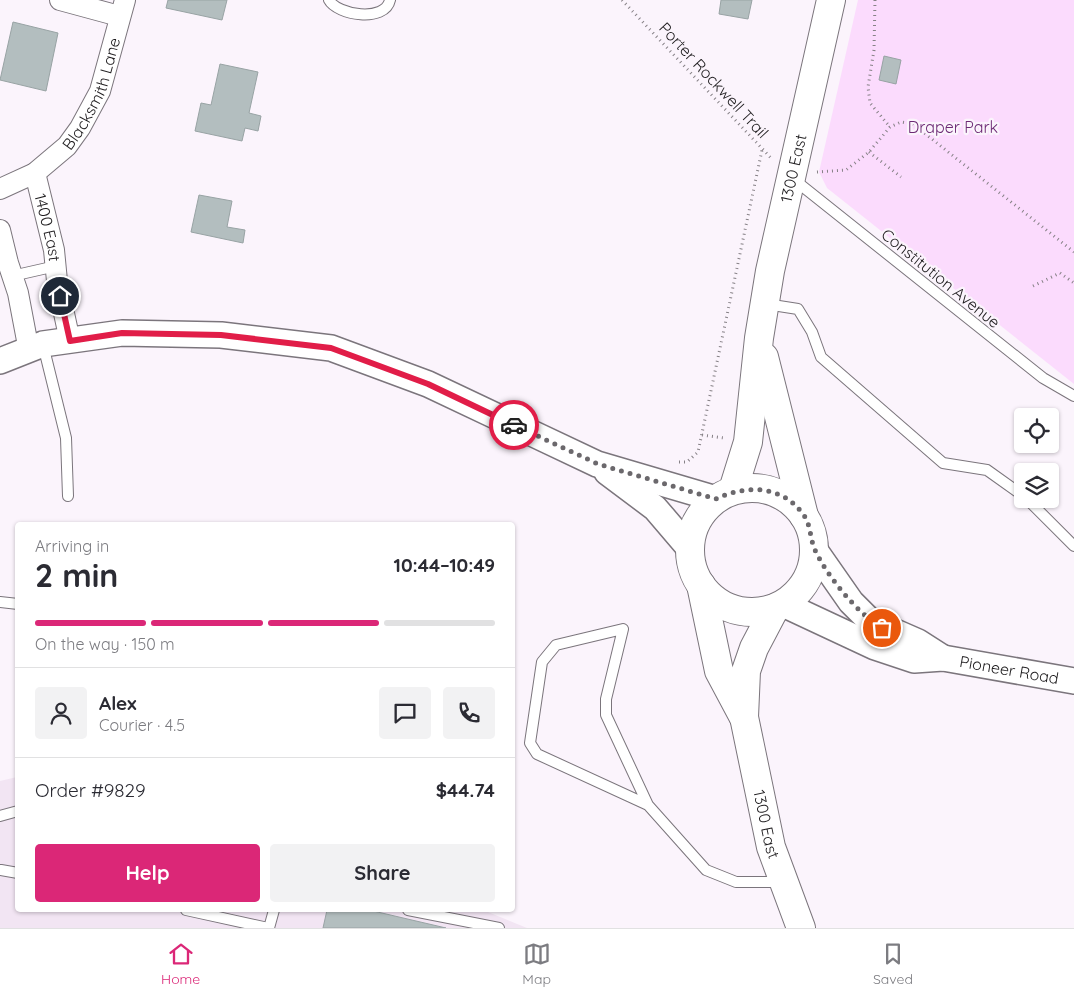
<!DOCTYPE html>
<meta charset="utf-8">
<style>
body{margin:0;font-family:Quicksand,sans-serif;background:#f2f2f3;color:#2b2b33;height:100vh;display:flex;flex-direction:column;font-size:19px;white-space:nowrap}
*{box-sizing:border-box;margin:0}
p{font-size:16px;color:#7c7c81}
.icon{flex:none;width:28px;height:28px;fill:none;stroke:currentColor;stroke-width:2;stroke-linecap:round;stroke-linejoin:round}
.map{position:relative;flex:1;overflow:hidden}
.side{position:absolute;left:15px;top:522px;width:500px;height:390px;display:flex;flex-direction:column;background:#fff;border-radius:5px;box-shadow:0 1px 4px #0004}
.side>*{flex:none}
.fabs{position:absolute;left:1014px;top:408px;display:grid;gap:10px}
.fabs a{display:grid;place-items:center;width:45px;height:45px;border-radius:5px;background:#fff;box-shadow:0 1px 4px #0004;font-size:25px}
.pin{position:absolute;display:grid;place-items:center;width:42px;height:42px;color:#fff;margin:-21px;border:2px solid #fff;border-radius:50%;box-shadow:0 1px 5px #0007}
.courier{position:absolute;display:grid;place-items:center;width:50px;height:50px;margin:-25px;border:4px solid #e11d48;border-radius:50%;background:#fff;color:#222;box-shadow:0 1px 6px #0007}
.overview em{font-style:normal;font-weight:700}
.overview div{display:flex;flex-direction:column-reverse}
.overview{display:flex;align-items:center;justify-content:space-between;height:85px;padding:0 20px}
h1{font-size:32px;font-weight:700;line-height:38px}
.bar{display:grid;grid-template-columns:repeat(4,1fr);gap:8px 5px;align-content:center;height:60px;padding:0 20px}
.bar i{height:6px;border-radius:4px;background:#e1e1e2}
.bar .active{background:#db2777}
.bar p{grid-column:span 4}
.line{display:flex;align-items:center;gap:12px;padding:0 20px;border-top:1px solid #e1e1e2}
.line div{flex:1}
.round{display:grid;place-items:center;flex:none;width:52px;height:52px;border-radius:5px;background:#f2f2f3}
.button{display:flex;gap:10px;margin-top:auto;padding:10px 20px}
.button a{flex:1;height:58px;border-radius:5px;background:#db2777;color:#fff;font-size:20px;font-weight:700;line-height:58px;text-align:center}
.button a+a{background:#f2f2f3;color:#2b2b33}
.tabs{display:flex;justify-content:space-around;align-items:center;height:70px;border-top:1px solid #e1e1e2;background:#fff;font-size:14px;color:#7c7c81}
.tabs a{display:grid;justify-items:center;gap:2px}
.tabs .active{color:#db2777}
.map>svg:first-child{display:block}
.built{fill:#f2e5f3}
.green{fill:#fbdbfd}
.building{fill:#b3bebf;stroke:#98a3a4}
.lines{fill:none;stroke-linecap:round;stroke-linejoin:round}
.service-casing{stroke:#7b757c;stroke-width:12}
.minor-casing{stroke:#7b757c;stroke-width:22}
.tertiary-casing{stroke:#7b757c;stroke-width:28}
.secondary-casing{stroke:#7b757c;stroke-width:30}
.path{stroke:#868186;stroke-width:3;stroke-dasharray:1 4;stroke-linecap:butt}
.service{stroke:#fff;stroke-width:10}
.minor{stroke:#fff;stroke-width:20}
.tertiary{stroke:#fff;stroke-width:25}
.secondary{stroke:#fff;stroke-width:28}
.done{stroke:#6b686c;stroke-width:5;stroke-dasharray:0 9}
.route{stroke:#e11d48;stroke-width:6}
.labels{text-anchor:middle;stroke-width:4.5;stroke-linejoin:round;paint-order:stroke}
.street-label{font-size:16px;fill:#1e1c1e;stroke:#fbf4fc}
.park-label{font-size:16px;fill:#6c2974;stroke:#fbf4fc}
</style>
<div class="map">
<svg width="1074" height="928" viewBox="0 0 1074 928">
<rect width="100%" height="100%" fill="#fbf4fc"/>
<!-- built -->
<path class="built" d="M17,777L18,910H483L527,928H0V781Z"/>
<!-- green -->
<path class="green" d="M858,0H1074V384L827,188L819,172Z"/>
<!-- building -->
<path class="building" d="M168,0H227L222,20L166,8Z
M721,0H752L748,19L719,14Z
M13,22L58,33L46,91L0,80Z
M884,56L901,60L896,84L879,80Z
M220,64L258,72L249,113L261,116L258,131L245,128L242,141L195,131L201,103L211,105Z
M199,195L232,201L227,227L245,230L243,243L191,232Z
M327,910H369L446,928H323Z"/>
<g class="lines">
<defs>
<path id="service" d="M329,0C337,15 385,23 390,0
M792,178L1043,378L1074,396
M12,276L56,266
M766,304L798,309L812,332L821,357L943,463L987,470L1022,495
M43,345L66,438L68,496
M1027,499L1074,546
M0,602L18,604
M648,805L537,754L530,743L542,662L556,645L623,629L606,699V715L648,805L706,870L736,882H782
M0,816L18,811
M1,870L18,873
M186,910L268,928
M408,910L499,928
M269,928L274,910"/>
<g id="minor">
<path d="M60,0L119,16"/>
<path id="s1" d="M35,173L54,250L57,281L70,341"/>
<path id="s2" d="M0,189L35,173L67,146L80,128L100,91L125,0"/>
<path d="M0,230L8,263L18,293L29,351"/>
</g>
<g id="tertiary">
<path d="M0,361L43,344L122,333L221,335L331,348L428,384L597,464L716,499"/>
<path d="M607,472L655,508L690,549"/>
<path d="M814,549L851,602L870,621L918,642L943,658"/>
<path id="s3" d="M783,604L875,647L914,660L943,658L1074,681"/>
</g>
<g id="secondary">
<path d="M764,357L804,516"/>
<circle cx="752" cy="550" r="62"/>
<path id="s4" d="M733,490L748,442L759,338L770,271L831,0"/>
<path d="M701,585L719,671L743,716"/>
<path id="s5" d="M775,608L754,648L746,671L744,717L771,847L801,928"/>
</g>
</defs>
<!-- service casing -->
<use href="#service" class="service-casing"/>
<!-- minor casing -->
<use href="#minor" class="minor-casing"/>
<!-- tertiary casing -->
<use href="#tertiary" class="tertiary-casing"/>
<!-- secondary casing -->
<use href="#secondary" class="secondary-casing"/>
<!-- path -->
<path class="path" d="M622,0L771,158
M875,0L874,50L868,87L870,103L890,127
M869,152L901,177
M817,172L846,170L869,152L890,127L901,122L913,124L1074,252
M1033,286L1060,273L1074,283
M702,435L724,438
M679,462H687L698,452L762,150"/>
<!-- service -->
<use href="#service" class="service"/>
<!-- minor -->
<use href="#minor" class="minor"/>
<!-- tertiary -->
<use href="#tertiary" class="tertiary"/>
<!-- secondary -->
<use href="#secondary" class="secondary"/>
</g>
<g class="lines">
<!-- done -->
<path class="done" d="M514,425L598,464L716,499C747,484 784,485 805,517C811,527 810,539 815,550C827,576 858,614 882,628"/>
<!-- route -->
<path class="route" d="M60,296L70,341L122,333L221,335L331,348L428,384L514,425"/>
</g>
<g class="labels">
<!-- street labels -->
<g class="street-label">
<text transform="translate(714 80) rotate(47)" y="6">Porter Rockwell Trail</text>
<text dy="6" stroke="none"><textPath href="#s2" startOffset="139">Blacksmith Lane</textPath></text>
<text dy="6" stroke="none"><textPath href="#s4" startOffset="328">1300 East</textPath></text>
<text dy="6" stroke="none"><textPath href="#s1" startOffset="56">1400 East</textPath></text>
<text transform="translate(941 278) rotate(39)" y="6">Constitution Avenue</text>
<text dy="6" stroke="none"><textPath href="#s3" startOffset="239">Pioneer Road</textPath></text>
<text dy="6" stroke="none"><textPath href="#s5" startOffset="225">1300 East</textPath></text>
</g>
<!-- park labels -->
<g class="park-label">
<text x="953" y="133">Draper Park</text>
</g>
</g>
</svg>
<div class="fabs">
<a><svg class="icon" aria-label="locate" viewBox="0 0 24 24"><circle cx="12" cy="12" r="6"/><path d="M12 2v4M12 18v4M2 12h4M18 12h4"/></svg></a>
<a><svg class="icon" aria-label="layers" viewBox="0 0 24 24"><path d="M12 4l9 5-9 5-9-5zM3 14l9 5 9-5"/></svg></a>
</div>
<div class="pin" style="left:882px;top:628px;background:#ea580c"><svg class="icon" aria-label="bag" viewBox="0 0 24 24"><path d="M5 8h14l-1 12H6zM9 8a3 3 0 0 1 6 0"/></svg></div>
<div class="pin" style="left:60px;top:296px;background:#1f2937"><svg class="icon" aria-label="home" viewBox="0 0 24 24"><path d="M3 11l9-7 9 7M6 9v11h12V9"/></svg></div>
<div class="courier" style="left:514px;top:425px"><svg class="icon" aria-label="car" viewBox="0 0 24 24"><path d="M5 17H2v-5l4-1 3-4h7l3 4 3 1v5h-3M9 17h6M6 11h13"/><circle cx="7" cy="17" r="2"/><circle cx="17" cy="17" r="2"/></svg></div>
<section class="side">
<div class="overview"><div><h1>2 min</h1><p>Arriving in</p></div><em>10:44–10:49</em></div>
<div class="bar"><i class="active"></i><i class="active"></i><i class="active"></i><i></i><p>On the way · 150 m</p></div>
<div class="line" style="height:90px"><a class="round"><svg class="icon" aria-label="person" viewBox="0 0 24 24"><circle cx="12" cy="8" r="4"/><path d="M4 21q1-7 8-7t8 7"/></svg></a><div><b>Alex</b><p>Courier · 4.5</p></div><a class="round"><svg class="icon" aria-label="chat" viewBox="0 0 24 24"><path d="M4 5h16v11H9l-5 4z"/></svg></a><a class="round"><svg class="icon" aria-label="phone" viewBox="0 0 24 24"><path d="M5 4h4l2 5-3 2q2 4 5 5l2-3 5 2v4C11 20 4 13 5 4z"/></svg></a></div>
<div class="line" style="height:65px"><div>Order #9829</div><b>$44.74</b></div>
<div class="button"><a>Help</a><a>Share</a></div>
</section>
</div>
<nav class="tabs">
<a class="active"><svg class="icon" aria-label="home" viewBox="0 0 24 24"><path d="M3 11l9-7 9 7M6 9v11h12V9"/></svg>Home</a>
<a><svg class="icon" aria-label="map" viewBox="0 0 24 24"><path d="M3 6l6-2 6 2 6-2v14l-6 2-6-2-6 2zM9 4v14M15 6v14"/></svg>Map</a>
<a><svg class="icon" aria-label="saved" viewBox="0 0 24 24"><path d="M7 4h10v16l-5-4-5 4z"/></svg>Saved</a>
</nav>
